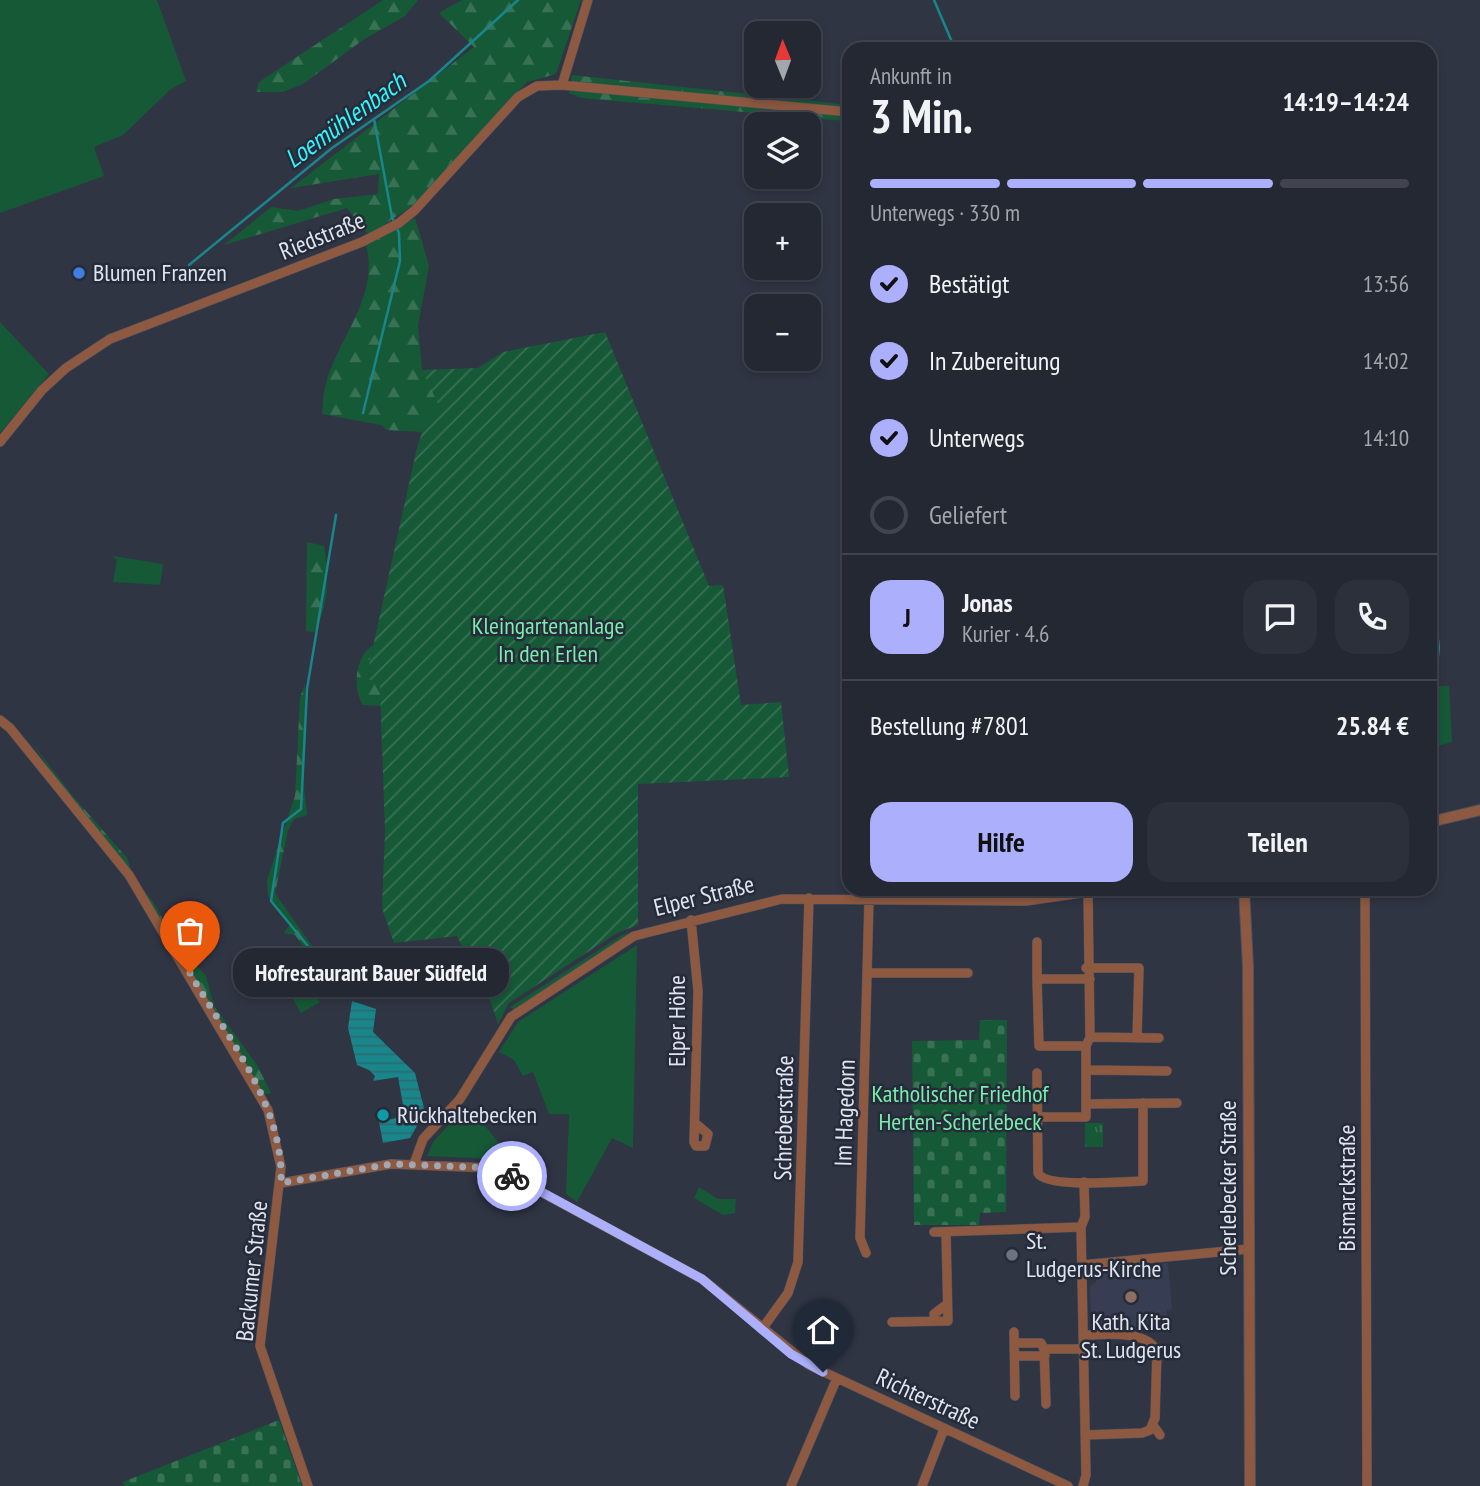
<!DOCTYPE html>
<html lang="de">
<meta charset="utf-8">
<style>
body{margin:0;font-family:"PT Sans Narrow",sans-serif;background:#2c303b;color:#f1f3f6;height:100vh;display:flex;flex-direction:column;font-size:26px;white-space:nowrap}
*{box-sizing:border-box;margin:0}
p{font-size:23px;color:#a3a6ac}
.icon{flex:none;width:38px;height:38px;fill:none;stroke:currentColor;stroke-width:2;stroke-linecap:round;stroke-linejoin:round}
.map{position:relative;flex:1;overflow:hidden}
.details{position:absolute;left:842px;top:42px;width:595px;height:854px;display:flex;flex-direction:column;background:#242833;border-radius:21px;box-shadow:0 4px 10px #0003,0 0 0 2px #41444e}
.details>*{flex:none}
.needle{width:46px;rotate:359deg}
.tools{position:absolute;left:744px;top:21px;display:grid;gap:14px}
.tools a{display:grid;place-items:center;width:77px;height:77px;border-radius:14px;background:#242833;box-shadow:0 4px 10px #0003,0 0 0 2px #41444e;font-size:35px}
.pin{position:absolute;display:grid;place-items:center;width:60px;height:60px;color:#fff;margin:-72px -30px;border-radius:50% 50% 50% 0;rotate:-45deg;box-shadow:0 0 7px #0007}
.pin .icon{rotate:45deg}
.courier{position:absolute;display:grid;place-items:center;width:70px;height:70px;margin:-35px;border:5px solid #acaffb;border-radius:50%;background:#fff;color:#222;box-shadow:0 2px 9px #0007}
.bubble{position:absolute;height:49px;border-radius:21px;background:#242833;box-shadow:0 4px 10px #0003,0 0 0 2px #41444e;font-size:23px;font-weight:700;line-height:49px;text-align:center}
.headline em{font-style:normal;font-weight:700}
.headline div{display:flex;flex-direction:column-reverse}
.headline{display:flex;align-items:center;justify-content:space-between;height:119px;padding:0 28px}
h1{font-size:46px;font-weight:700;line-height:52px}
.bar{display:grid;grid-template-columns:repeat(4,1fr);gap:10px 7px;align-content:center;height:84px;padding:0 28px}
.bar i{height:9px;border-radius:5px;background:#41444e}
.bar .current{background:#acaffb}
.bar p{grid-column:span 4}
.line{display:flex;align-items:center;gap:18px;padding:0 28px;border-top:2px solid #41444e}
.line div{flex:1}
.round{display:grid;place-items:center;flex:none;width:74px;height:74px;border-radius:21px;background:#2c303b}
ol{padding:0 28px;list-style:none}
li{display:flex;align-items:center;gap:21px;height:77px}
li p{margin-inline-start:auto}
li .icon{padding:7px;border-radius:50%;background:#acaffb;color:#111;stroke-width:4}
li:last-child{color:#a3a6ac}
li i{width:38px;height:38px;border:4px solid #41444e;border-radius:50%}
.primary-button{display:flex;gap:14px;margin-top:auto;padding:14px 28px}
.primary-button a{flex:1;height:80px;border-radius:21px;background:#acaffb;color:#111;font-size:28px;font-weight:700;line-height:80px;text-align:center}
.primary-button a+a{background:#2c303b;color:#f1f3f6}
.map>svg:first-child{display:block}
.built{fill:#373d52}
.grass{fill:#165937}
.forest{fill:url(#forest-firs)}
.cemetery{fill:url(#cemetery-stones)}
.park{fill:url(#park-tufts)}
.garden{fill:url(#garden-furrows)}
.water{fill:url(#water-rules)}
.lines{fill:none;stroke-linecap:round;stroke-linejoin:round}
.stream{stroke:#18868b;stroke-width:2.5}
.minor-casing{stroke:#4c515f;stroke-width:10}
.tertiary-casing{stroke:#4c515f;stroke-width:12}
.minor{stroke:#8d5941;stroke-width:9}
.tertiary{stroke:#8d5941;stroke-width:10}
.done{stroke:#a2a7b2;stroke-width:7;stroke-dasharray:0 12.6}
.route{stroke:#acaffb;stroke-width:9}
.shop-dot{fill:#3f7fe0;stroke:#262b39;stroke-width:2.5}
.culture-dot{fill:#0f9aa8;stroke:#262b39;stroke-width:2.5}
.worship-dot{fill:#6b7280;stroke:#262b39;stroke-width:2.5}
.education-dot{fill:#8d6e63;stroke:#262b39;stroke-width:2.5}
.labels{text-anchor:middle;stroke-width:5;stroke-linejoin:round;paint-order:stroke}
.street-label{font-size:24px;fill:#e0e4ee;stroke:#262b39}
.poi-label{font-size:24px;fill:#e0e4ee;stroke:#262b39;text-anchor:start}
.park-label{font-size:24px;fill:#78eeab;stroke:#262b39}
.water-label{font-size:26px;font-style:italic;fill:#31f6fe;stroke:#262b39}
</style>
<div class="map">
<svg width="1480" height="1486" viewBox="0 0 1480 1486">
<defs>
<pattern id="forest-firs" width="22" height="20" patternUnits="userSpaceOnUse" patternTransform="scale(1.75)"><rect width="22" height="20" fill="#165937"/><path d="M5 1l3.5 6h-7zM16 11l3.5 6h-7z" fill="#387154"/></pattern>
<pattern id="cemetery-stones" width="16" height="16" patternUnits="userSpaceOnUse" patternTransform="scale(1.75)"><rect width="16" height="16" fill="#165937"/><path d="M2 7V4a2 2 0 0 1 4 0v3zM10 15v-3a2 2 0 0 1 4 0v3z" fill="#387154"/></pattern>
<pattern id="park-tufts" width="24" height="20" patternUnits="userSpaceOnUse" patternTransform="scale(1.75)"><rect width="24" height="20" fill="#165937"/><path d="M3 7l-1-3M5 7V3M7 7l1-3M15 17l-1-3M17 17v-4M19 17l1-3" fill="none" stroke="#387154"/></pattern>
<pattern id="garden-furrows" width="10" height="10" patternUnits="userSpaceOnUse" patternTransform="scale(1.75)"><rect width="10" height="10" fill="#165937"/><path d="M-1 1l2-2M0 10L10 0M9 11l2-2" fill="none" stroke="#387154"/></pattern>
<pattern id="water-rules" width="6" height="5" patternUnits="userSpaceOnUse" patternTransform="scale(1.75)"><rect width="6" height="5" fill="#18868b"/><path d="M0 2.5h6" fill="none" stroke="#296c70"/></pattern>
</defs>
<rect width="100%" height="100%" fill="#303544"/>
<!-- built -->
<path class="built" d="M1168,1263L1172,1309L1167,1310V1317L1149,1318V1327L1091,1329L1090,1286L1096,1282V1270Z"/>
<!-- grass -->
<path class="grass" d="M0,0H157L186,81L171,89L123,135L94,147L104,176L0,213Z
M0,322L49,374L0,433Z
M113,556L163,564L160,585L113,582L117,560Z
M1430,686H1449L1452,742L1430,748Z
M698,913L641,930L515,1010L510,1007L622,935Z
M637,945L633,1148L612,1138L577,1202L566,1194L569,1114H549L533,1072L523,1076L514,1060L499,1052L518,1022Z
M300,967L320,1002L301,1013L281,978Z
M465,1107L486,1127L516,1165L475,1158L427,1156L433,1142Z
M699,1187L718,1199H736L735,1213L723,1215L694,1198Z"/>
<!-- forest -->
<path class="forest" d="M383,0H418L405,16L363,40L303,84L283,92H256L259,82Z
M462,0H581L556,74L527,82L416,203L369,235L347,208L224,245L271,207L298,211L334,199L378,194L379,174L291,188L474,47L439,13Z
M572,75L849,105V127L846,121L582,98L569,93Z
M415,218L429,266L418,325L422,370L440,406L422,432L387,430L381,425L322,414C323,405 323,396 325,387C337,338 380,298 366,245Z
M307,542L324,546C329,574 329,607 314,632L306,631Z
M373,645L368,669L384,687L382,754L381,706L363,705C352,687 355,657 373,645Z
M305,683L304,788L307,815L294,819L288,830L275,893L335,979V995C327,977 315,960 298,952L303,946L295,935L284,933L290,924L268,896L267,880L295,796L300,698Z
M29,739L72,795L127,858L134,878L154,903L175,942L206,976L214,1006L257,1065L271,1093L256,1097L128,880L67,806V795Z"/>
<!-- cemetery -->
<path class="cemetery" d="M980,1020H1007L1006,1212L980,1213L979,1225H914L912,1041L979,1040Z
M279,1420L302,1486H124L123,1482Z"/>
<!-- park -->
<path class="park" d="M1085,1123H1103V1147H1085Z"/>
<!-- garden -->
<path class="garden" d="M605,332L709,586L723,585L741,705L781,702L789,777L638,784V925L617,933L509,1003L498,1024L491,1003L457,936L394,943L382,908L385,832L380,684L368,679V669L416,452L422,432L439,406L422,370L478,368L503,352Z"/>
<!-- water -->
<path class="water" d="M1430,626C1444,635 1442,658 1433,671L1430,670Z
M352,1001L376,1009L373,1032L415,1073L425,1112L410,1138L383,1143L379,1122L405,1116L398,1077L373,1081L375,1076L369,1070L357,1065L348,1028Z"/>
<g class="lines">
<!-- stream -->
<path class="stream" d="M934,0L955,49
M189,265L332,148L429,81L518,0
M363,413L400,261L399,233L392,217L374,119
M333,995L311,950L271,901L283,823L301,809L307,689L336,515"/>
<defs>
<path id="minor" d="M562,85L588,0
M0,442L42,390L66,368L110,339L362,242L399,223L415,210L518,97L537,86L562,85L849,112
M0,720L10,728L129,875L268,1110L281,1167L260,1346L308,1486
M1365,889L1367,1486
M691,920L698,991L694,1142L696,1146H705L708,1134L695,1123
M1037,942V979
M1086,968H1139L1137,1038
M868,973H968
M1090,1037L1159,1038
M1086,1046H1039L1037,979H1090
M1086,1070L1167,1071
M1037,1073L1038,1173C1045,1188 1124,1182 1143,1181V1103
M1086,1104L1177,1103
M1037,1117H1086V1046L1090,1037L1088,892
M414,1164L423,1139L460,1099L511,1017L634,936L782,899L1026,901L1109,889
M281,1183L391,1164L491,1168L504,1172L702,1279L809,1365L1068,1486
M934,1232L1081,1227
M866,1253L860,1238L869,899
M1082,1265L1249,1249
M935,1321L934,1314L947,1304
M892,1322L948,1321L946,1232
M762,1329L788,1293L798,1262L809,898
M1014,1332L1015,1396
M1083,1335C1104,1335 1146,1329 1157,1351L1155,1418L1150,1430L1142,1433L1085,1435
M1015,1343H1041L1044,1349H1084
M1044,1349L1046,1404
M1015,1356H1045
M1153,1425L1160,1435
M791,1486L837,1378
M922,1486L944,1429
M1083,1486L1086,1475L1081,1227L1085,1217L1084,1182"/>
<path id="tertiary" d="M1430,822L1480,810
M1244,889L1248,966L1250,1486"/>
</defs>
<!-- minor casing -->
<use href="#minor" class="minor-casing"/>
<!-- tertiary casing -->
<use href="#tertiary" class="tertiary-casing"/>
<!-- minor -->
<use href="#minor" class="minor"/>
<!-- tertiary -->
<use href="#tertiary" class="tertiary"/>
</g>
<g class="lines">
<!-- done -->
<path class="done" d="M190,973C227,1038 284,1104 281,1183L391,1164L491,1168L512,1176"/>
<!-- route -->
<path class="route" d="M512,1176L702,1279L791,1354L823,1372"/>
</g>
<!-- markers -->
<circle class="shop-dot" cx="79" cy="273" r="7"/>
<circle class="culture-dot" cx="383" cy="1115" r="7"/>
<circle class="worship-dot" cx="1012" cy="1255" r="7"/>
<circle class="education-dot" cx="1131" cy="1297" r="7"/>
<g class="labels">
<!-- street labels -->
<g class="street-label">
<text transform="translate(322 236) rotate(-22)" y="8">Riedstraße</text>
<text transform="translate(704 896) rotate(-14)" y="8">Elper Straße</text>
<text transform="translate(677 1021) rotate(-90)" y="8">Elper Höhe</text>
<text transform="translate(845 1113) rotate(-88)" y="8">Im Hagedorn</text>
<text transform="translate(784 1118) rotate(-89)" y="8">Schreberstraße</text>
<text transform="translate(1228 1188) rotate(-90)" y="8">Scherlebecker Straße</text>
<text transform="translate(1347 1188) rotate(-90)" y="8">Bismarckstraße</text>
<text transform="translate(252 1271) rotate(-84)" y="8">Backumer Straße</text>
<text transform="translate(928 1399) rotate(25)" y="8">Richterstraße</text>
</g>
<!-- poi labels -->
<g class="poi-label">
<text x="93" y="281">Blumen Franzen</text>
<text x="397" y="1123">Rückhaltebecken</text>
<text x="1026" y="1249">St.<tspan x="1026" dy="28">Ludgerus-Kirche</tspan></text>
<text x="1131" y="1330" text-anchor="middle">Kath. Kita<tspan x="1131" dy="28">St. Ludgerus</tspan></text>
</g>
<!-- park labels -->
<g class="park-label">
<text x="548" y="634">Kleingartenanlage<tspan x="548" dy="28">In den Erlen</tspan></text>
<text x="960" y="1102">Katholischer Friedhof<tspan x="960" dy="28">Herten-Scherlebeck</tspan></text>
</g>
<!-- water labels -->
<g class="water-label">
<text transform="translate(345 120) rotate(-36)" y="9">Loemühlenbach</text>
</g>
</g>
</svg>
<div class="tools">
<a><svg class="needle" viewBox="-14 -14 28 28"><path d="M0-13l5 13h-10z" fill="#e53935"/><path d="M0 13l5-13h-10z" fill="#a3a6ac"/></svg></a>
<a><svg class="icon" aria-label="layers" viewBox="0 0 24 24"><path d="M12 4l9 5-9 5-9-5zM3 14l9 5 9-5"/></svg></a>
<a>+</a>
<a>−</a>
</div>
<div class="pin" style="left:190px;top:973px;background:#ea580c"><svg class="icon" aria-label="bag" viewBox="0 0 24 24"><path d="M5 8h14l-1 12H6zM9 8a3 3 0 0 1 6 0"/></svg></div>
<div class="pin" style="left:823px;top:1372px;background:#1f2937"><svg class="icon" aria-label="home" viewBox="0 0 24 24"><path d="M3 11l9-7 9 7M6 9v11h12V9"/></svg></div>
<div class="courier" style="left:512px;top:1176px"><svg class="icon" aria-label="bike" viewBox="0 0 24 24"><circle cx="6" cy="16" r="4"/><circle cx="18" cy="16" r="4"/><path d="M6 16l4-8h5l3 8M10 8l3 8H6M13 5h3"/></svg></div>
<div class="bubble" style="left:233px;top:948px;width:276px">Hofrestaurant Bauer Südfeld</div>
<section class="details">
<div class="headline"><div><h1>3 Min.</h1><p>Ankunft in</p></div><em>14:19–14:24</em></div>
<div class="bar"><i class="current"></i><i class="current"></i><i class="current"></i><i></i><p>Unterwegs · 330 m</p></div>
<ol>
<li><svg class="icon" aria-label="check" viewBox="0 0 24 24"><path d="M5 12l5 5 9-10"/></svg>Bestätigt<p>13:56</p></li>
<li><svg class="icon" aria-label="check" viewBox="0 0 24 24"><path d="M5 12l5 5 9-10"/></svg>In Zubereitung<p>14:02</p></li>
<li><svg class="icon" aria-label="check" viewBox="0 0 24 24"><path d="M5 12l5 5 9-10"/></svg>Unterwegs<p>14:10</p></li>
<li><i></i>Geliefert</li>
</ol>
<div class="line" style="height:126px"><b class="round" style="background:#acaffb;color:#111">J</b><div><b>Jonas</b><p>Kurier · 4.6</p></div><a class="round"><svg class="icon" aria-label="chat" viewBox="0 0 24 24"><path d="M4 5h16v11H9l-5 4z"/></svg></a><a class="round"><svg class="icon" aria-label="phone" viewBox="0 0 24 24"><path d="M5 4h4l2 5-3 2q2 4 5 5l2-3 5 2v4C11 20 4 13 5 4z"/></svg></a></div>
<div class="line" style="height:91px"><div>Bestellung #7801</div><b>25.84 €</b></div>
<div class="primary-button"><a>Hilfe</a><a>Teilen</a></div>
</section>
</div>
